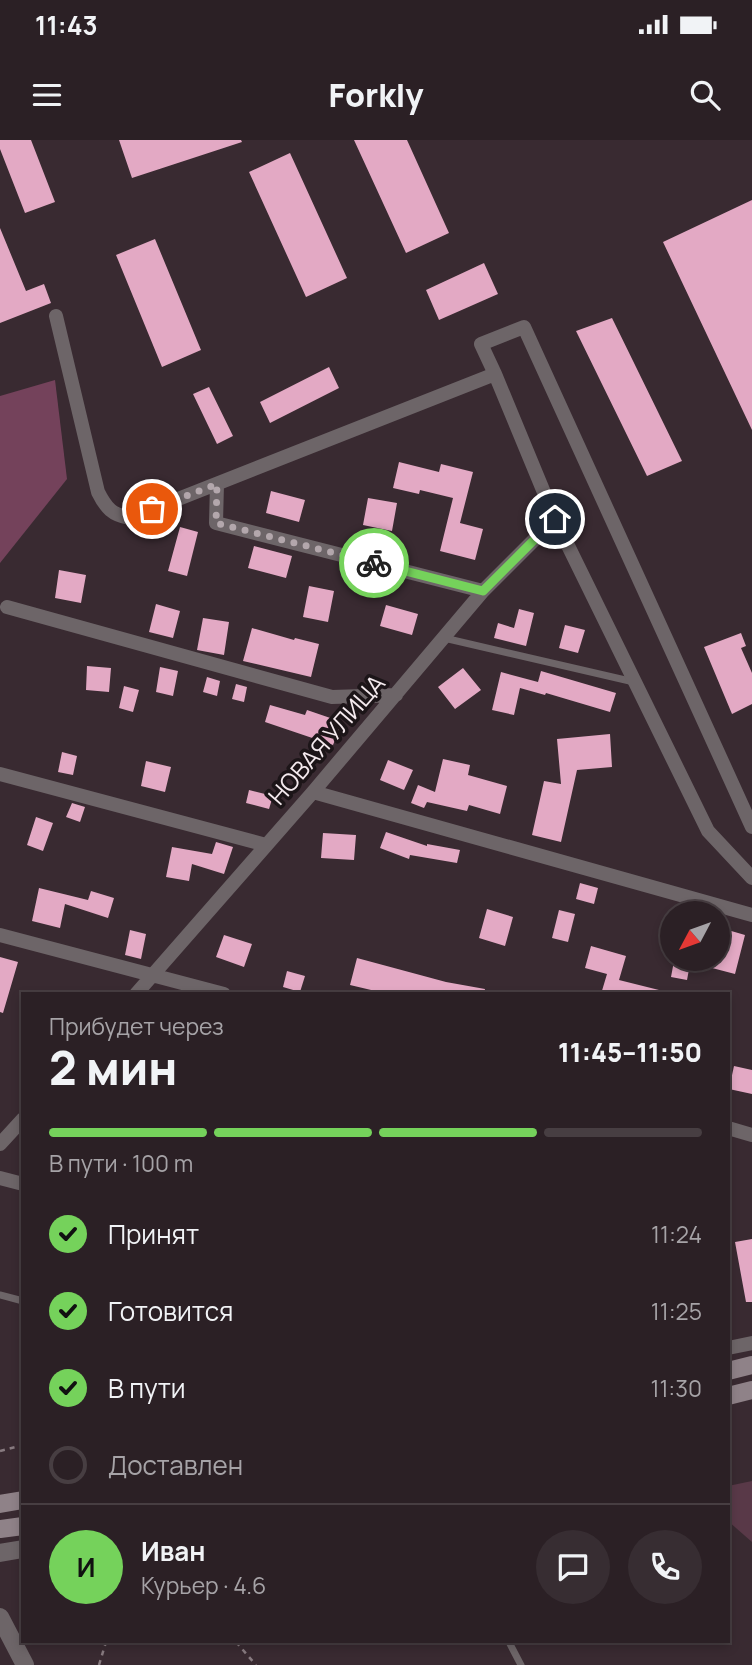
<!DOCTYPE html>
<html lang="ru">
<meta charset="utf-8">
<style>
body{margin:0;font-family:Manrope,sans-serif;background:#372d32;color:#f1f3f6;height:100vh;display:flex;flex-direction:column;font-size:26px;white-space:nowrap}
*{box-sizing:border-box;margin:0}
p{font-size:23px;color:#a6a3a7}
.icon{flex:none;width:38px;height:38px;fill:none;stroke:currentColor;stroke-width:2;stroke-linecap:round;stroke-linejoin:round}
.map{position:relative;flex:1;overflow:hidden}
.drawer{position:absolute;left:21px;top:852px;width:709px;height:651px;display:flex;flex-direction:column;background:#2b2025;border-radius:0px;box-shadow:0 4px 10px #0003,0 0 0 2px #473e42}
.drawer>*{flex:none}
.needle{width:46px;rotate:229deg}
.tools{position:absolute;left:660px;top:761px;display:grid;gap:14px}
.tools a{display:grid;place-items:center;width:70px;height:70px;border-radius:50%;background:#2b2025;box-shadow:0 4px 10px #0003,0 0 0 2px #473e42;font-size:35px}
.pin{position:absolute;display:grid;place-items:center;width:60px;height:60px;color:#fff;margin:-30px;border:4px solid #fff;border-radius:50%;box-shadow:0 2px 7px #0007}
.courier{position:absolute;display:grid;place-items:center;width:70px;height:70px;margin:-35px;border:5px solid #75d25b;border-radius:50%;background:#fff;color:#222;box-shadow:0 2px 9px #0007}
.summary em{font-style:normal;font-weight:800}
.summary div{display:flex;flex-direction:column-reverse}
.summary{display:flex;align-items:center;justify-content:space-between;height:119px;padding:0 28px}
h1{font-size:46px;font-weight:800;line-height:52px}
.bar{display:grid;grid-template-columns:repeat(4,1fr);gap:10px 7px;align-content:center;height:84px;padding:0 28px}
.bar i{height:9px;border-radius:5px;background:#473e42}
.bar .current{background:#75d25b}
.bar p{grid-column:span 4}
.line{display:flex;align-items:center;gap:18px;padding:0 28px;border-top:2px solid #473e42}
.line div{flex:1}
.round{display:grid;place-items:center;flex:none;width:74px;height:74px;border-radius:37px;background:#372d32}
ol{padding:0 28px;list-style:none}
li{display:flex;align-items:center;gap:21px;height:77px}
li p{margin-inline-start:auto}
li .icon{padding:7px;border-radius:50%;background:#75d25b;color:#111;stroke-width:4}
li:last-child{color:#a6a3a7}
li i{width:38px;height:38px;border:4px solid #473e42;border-radius:50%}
.status{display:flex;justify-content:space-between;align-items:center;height:49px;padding:0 35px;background:#2b2025;direction:ltr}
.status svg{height:19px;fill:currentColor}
header{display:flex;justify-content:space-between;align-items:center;height:91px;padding:0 28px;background:#2b2025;font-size:32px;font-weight:800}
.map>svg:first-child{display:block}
.green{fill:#593948}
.forest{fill:#74425b}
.building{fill:#e3a9c4}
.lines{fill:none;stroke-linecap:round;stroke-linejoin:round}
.path{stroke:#887b80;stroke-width:2.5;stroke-dasharray:5 5;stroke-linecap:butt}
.service{stroke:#6d6568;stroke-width:7}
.minor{stroke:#6d6568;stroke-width:14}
.tertiary{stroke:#6d6568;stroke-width:18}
.secondary{stroke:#8f8288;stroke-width:18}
.done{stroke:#b3a7ac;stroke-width:7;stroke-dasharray:0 12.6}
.route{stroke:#75d25b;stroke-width:9}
.labels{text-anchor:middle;stroke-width:7;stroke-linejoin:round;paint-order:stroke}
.street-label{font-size:24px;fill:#f4eaee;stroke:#1c1518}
</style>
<div class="status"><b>11:43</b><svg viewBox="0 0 49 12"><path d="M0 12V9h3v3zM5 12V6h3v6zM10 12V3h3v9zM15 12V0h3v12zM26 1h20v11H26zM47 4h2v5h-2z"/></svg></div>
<header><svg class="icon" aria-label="menu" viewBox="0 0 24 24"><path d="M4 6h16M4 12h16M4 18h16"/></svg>Forkly<svg class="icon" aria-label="search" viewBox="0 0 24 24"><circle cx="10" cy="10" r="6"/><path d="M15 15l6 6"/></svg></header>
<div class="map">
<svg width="752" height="1525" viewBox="0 0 752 1525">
<rect width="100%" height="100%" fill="#392a31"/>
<!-- green -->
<path class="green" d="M752,1341V1402L728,1381V1346Z"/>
<!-- forest -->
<path class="forest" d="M55,240L67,339L0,423V256Z"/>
<!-- building -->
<path class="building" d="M0,0H31L55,62L25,73L0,9Z
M119,0H241L242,2L132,38Z
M354,0H407L449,93L406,113Z
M290,13L347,138L306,157L249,32Z
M752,60V290L663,102Z
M0,88L26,151L44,144L51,163L0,183Z
M155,99L201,210L162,227L116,115Z
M484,123L498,154L439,180L426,150Z
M612,178L682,321L647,336L576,191Z
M329,227L339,248L270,283L260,262Z
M209,247L233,296L217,304L193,254Z
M399,322L439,332L441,324L473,332L460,383L483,389L475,420L440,411L453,358L420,350L419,354L393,348Z
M271,351L305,360L299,382L266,373Z
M368,358L397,363L392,391L363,385Z
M180,387L198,392L187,436L168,431Z
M254,406L292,416L286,438L248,428Z
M59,430L86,435L81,463L55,458Z
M309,446L334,451L328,482L303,477Z
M156,464L180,471L173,498L149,492Z
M386,465L418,474L412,495L380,486Z
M519,469L534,473L526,506L494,498L498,483L514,488Z
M203,478L229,482L224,515L197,510Z
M565,485L585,490L578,513L559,508Z
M252,488L294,500L295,498L319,504L311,537L243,521Z
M741,493L746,506L741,508L752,533V564L732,574L704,507Z
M87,526L111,528L109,552L86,550Z
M160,527L178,531L173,556L156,552Z
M463,528L481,550L455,569L438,547Z
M541,531L616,553L610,572L546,553L545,555L520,548L514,575L492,570L501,532L538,542Z
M207,537L220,541L217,556L203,552Z
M236,544L247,547L244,562L232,559Z
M124,546L139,550L133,572L119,568Z
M270,565L305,575L307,570L342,582L333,605L265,582Z
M610,594L612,627L577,630L561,702L532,695L544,641L561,644L557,599Z
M62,612L77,616L73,635L58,632Z
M443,619L470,625L468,635L507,646L500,674L469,665L467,671L427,662L424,668L411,663L418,645L435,652Z
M388,620L413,630L404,650L380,640Z
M146,621L171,627L165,652L141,646Z
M249,650L273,656L269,669L246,663Z
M72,663L85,667L80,682L66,677Z
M36,677L53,683L43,711L27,705Z
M386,692L427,706V704L460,710L457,723L410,715L409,719L380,708Z
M323,693L356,695L354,720L321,718Z
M216,702L233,707L224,734L192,724L189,741L166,737L172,707L212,714Z
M580,743L598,748L594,764L576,759Z
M39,748L88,760L91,751L114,758L108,778L65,764L60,788L32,781Z
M487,769L513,777L505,806L479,798Z
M559,770L575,774L568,802L552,798Z
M721,788L745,795L735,834L693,823V819H718V800Z
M130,790L146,794L141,819L125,815Z
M224,795L252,804L244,827L216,817Z
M591,806L626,816L619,840L659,850V854H601L607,834L585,828Z
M0,817L18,822L3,873L0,872Z
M357,818L446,842L485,849L484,854H388L350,845Z
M674,821L690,824L687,840L671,837Z
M287,831L305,836L300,852L283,847Z
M734,926L752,930V954L729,949Z
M752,1099V1162H746L735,1102Z"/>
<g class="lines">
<!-- path -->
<path class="path" d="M0,1311L23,1305
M236,1502L256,1525
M99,1525L106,1502"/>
<!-- service -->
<path class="service" d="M444,498L634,542
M0,1155L23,1161
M509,1502L521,1525"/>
<!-- minor -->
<path class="minor" d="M56,176L98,352C106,368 112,375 130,378L495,234L481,204L524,187L752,687
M495,234L555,379L708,691L752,738
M217,344L216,383L483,451
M7,467L332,557L396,555
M0,634L266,705
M313,652L752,775
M0,795L224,854
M136,854L313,652L483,451L555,379
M728,988L752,995
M0,1004L23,979
M0,1038L23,1044
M728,1208L752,1203"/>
<!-- tertiary -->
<path class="tertiary" d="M0,1413L23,1409
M0,1477L25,1525"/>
<!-- secondary -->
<path class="secondary" d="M728,1231L752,1225
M728,1256L752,1250
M0,1364L23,1360
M0,1389L23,1386"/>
</g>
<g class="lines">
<!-- done -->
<path class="done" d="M152,369L217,344L216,383L374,423"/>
<!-- route -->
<path class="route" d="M374,423L483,451L555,379"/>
</g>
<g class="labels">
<!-- street labels -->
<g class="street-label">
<text transform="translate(327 600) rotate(-49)" y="8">НОВАЯ УЛИЦА</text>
</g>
</g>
</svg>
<div class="tools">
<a><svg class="needle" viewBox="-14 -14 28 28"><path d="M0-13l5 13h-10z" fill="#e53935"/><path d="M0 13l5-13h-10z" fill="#a6a3a7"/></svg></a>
</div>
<div class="pin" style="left:152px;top:369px;background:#ea580c"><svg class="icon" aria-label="bag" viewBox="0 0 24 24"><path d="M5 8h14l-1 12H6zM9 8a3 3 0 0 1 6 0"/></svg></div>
<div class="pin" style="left:555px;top:379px;background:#1f2937"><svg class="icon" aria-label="home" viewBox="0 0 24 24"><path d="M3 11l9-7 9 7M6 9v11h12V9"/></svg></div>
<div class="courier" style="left:374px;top:423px"><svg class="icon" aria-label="bike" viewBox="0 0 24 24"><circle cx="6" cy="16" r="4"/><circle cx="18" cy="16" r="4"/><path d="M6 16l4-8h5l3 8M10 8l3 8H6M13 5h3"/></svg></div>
<section class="drawer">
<div class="summary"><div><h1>2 мин</h1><p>Прибудет через</p></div><em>11:45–11:50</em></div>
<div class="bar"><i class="current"></i><i class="current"></i><i class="current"></i><i></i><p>В пути · 100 m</p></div>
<ol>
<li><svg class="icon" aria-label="check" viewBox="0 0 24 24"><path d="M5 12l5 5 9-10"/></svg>Принят<p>11:24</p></li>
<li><svg class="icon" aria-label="check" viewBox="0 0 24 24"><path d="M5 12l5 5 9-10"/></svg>Готовится<p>11:25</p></li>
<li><svg class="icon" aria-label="check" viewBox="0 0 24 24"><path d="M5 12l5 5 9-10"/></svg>В пути<p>11:30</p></li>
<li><i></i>Доставлен</li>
</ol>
<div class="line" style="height:126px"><b class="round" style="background:#75d25b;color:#111">И</b><div><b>Иван</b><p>Курьер · 4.6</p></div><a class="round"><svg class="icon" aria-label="chat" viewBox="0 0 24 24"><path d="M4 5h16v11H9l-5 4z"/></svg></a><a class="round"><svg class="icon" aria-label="phone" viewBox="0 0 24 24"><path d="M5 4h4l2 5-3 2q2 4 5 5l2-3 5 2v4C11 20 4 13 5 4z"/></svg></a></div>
</section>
</div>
